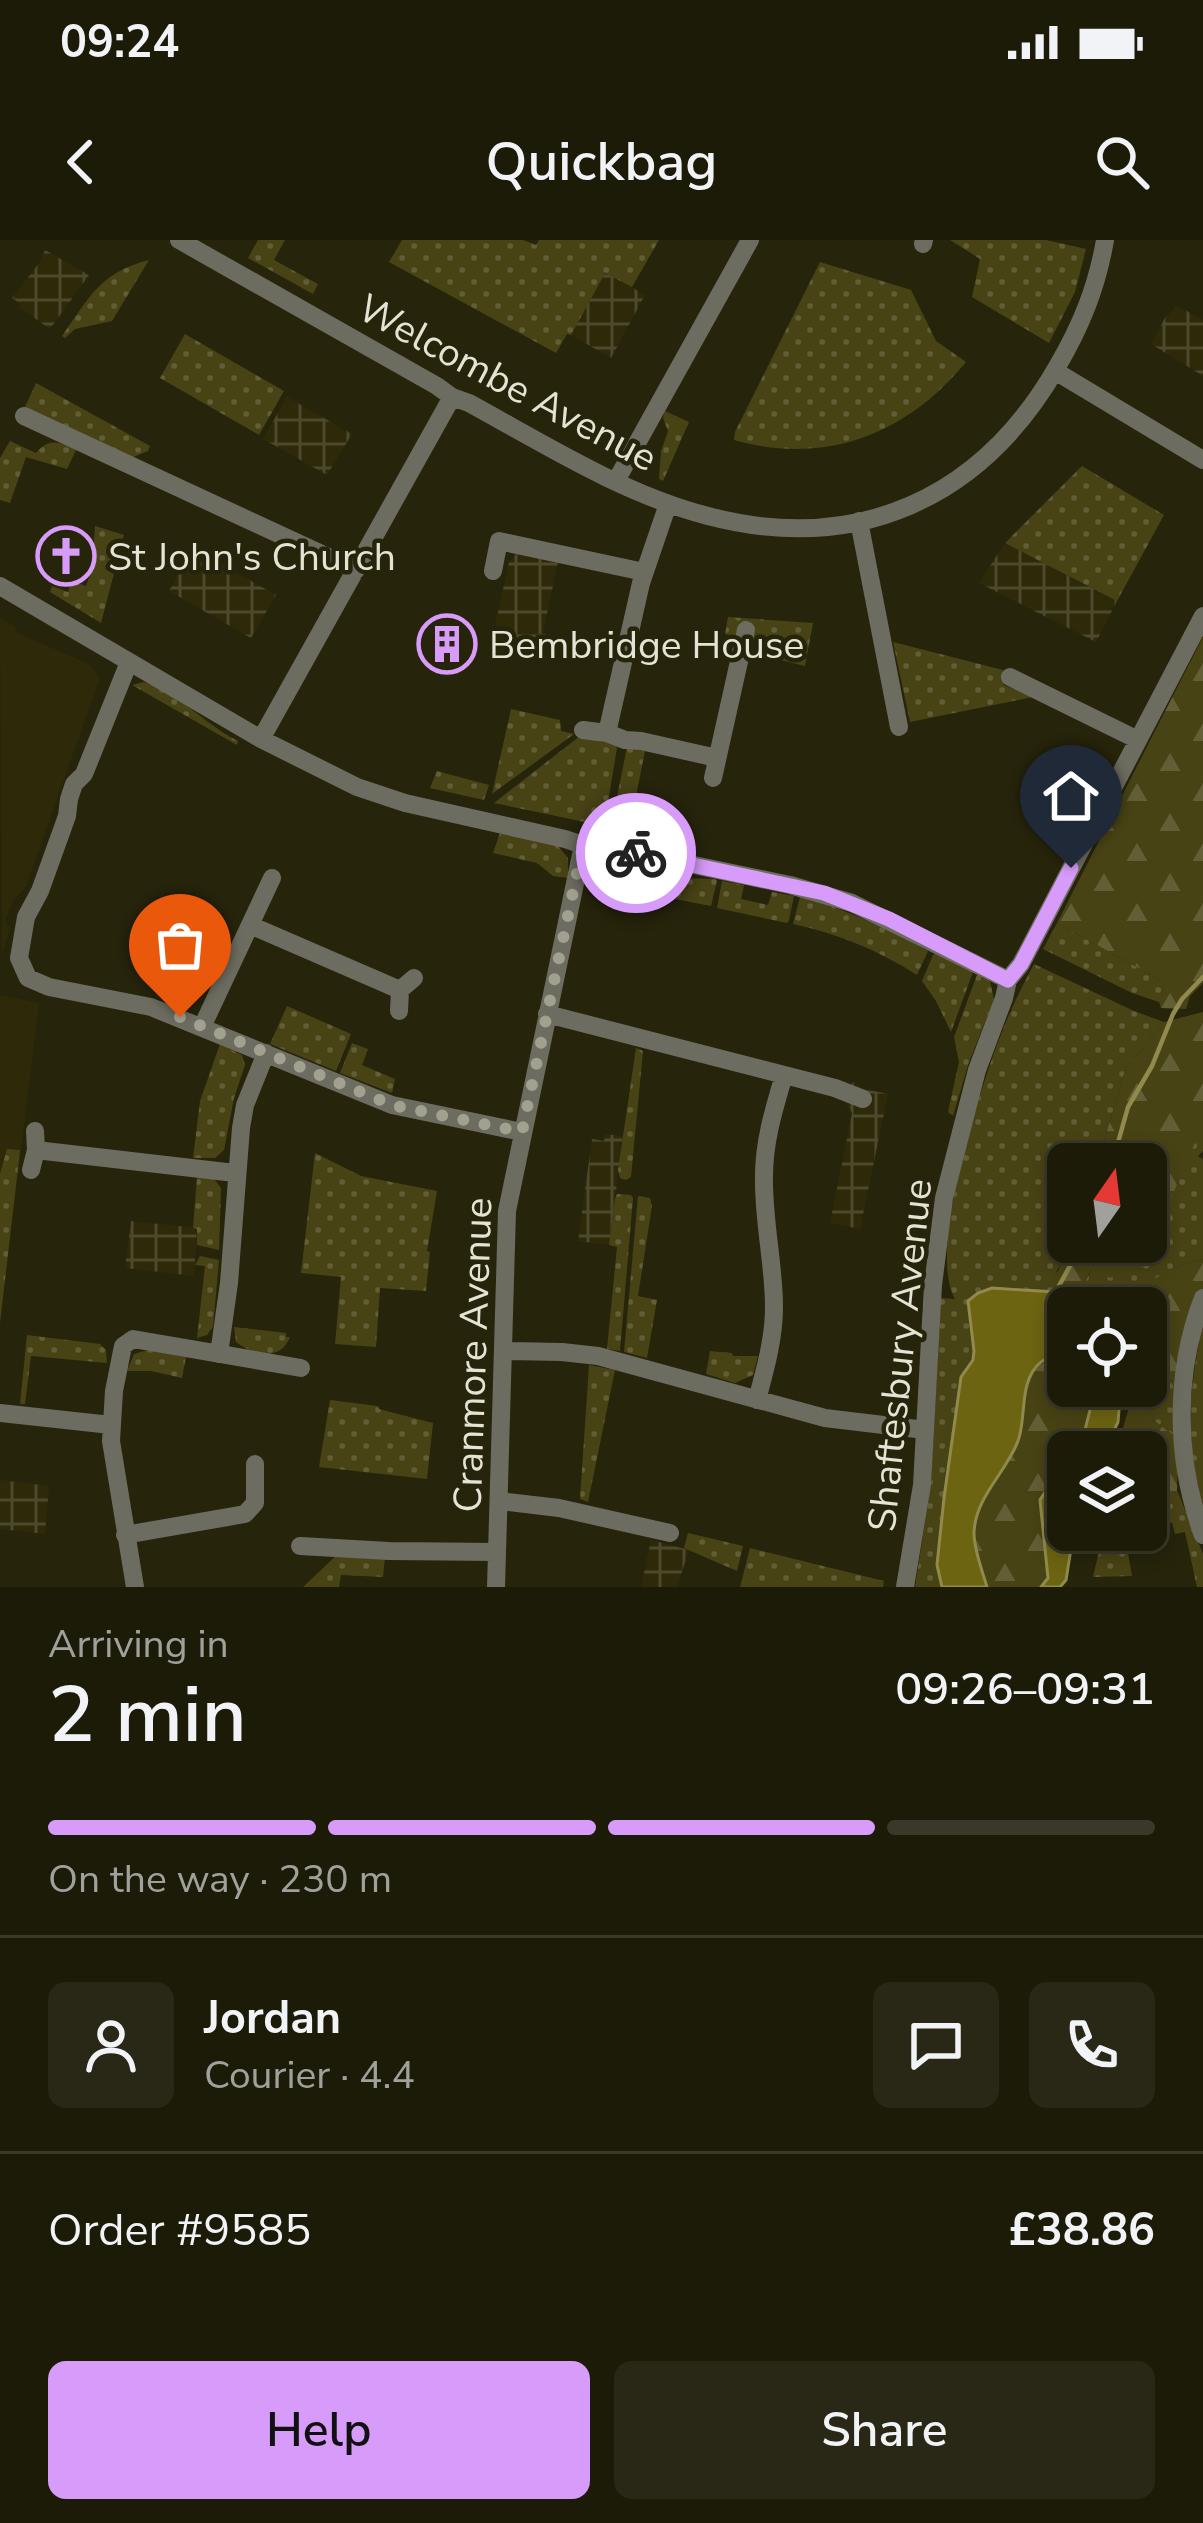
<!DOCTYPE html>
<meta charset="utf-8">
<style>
body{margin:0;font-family:"Nunito Sans",sans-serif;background:#292816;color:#f1f3f6;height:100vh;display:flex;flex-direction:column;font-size:45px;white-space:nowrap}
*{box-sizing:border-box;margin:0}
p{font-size:39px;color:#a0a19c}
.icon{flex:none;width:66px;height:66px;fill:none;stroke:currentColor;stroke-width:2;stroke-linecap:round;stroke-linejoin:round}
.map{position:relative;height:1347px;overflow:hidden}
.drawer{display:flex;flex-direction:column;background:#1c1b08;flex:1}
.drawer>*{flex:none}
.needle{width:78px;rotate:14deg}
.fabs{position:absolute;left:1047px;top:903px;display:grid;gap:24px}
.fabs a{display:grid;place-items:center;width:120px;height:120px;border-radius:18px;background:#1c1b08;box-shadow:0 6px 18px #0003,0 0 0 3px #3a3929;font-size:60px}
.pin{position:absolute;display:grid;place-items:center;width:102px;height:102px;color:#fff;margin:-123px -51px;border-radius:50% 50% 50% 0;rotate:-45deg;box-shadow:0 0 12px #0007}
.pin .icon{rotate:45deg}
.courier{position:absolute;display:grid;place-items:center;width:120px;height:120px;margin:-60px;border:9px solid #d79bf9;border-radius:50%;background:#fff;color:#222;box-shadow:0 3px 15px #0007}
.overview em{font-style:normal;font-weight:600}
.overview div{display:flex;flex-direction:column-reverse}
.overview{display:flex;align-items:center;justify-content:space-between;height:204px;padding:0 48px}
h1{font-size:78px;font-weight:600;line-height:90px}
.bar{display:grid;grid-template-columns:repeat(4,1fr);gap:18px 12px;align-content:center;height:144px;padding:0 48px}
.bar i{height:15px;border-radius:9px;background:#3a3929}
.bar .active{background:#d79bf9}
.bar p{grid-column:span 4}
.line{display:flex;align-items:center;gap:30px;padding:0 48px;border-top:3px solid #3a3929}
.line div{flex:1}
.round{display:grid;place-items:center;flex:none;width:126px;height:126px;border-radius:18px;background:#292816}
.action{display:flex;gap:24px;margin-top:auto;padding:24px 48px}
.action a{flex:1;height:138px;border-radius:18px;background:#d79bf9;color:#111;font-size:48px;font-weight:600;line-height:138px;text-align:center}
.action a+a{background:#292816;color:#f1f3f6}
.status{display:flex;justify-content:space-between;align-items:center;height:84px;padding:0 60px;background:#1c1b08;direction:ltr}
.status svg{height:33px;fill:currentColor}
header{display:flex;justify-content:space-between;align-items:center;height:156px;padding:0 48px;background:#1c1b08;font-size:54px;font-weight:600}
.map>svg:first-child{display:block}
.built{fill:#2e2a09}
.industrial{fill:url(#industrial-grid)}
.green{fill:url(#green-dots)}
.forest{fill:url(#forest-firs)}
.water{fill:#6c6411;stroke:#908a4c;stroke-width:3}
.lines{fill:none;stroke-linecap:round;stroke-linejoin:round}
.stream{stroke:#908a4c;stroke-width:4.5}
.minor{stroke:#6d6c60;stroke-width:18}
.done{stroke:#a2a08e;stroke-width:12;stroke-dasharray:0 21.6}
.route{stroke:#d79bf9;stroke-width:15}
.labels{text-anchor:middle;stroke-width:9;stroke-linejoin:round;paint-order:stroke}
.street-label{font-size:39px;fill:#e4e3d4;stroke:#26240b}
.poi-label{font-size:39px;fill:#e4e3d4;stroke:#26240b;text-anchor:start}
</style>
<div class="status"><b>09:24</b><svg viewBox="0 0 49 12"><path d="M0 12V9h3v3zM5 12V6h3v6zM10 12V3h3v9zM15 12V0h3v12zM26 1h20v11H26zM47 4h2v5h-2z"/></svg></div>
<header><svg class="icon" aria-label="back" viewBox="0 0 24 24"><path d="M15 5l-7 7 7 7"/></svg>Quickbag<svg class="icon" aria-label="search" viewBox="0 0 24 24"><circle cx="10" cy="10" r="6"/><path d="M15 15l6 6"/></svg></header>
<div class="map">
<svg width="1203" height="1347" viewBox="0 0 1203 1347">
<defs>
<pattern id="industrial-grid" width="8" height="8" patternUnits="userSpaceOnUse" patternTransform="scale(3)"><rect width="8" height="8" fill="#2e2a09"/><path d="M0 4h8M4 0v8" fill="none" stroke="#4c492c"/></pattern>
<pattern id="green-dots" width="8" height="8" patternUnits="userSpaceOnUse" patternTransform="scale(3)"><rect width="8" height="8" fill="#484315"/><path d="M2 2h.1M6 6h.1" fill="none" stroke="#625e36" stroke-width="1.8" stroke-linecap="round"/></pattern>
<pattern id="forest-firs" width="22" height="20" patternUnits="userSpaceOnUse" patternTransform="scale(3)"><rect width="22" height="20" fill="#484315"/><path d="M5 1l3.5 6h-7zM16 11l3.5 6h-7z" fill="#625e36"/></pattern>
</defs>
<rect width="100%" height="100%" fill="#26240b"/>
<!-- built -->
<path class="built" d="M0,378L16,388L15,392L89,424L100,438L27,643L22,652L14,658L5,682L10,687L2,716V732Z
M0,755L39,763L0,1083Z"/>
<!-- industrial -->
<path class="industrial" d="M45,10L89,35L50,89L19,67L21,64L12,58L40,22Z
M605,32L645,55L611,118L571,95Z
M1176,65L1203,80V136L1151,104L1166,76L1169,75Z
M287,157L352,194L327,235L263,199Z
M1005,303L1117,361L1096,402L979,343Z
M193,308L276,355L251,398L169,351Z
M517,313L558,322L543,392L546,394L541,419L490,409L509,322Z
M853,842L864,849L888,854L860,989L830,983L852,873L843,859Z
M605,894L623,896L609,1005L578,1001L592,899L604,901Z
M131,981L197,988L194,1036L125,1028Z
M0,1240L49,1246L45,1294L0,1289Z
M651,1300L689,1310L677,1347H641Z"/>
<!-- green -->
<path class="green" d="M258,0H285L274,20L318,44L313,54L248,18Z
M402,0H523L536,5L539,0H659L632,47L605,33L571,95L567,94L556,113L389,22Z
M950,0H1046L1086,9L1075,52L1049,103L972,57L980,19Z
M149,20L112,81L75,89L65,98L62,96C90,57 99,33 149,20Z
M820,22L911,50L936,101L966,122C907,194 826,226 734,200L735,192Z
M185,94L284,151L259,195L160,138Z
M36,143L150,206L148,211L131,218L24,169Z
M665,171L689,182L663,241L659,239L661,211L668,191L663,178Z
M10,201L36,213C49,197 60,202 76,210L67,229L26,217L10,263L0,260V218Z
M1082,226L1164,275L1117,361L1005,303Z
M95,286L124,295L101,383L50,352L52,346L68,352L71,341L86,346L92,329Z
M728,377L813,383L805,426L747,412L760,411L761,405L740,388L735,397L725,394Z
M893,402L1003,430L1004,445L1033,457L910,482Z
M144,442C180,453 205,485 238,501L237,505L132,445Z
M511,469L560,480L561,491L574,494L492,554Z
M580,496L615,504L617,508L604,586L494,563Z
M627,507L645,511L633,571L666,579L663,598L611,587Z
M437,531L489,545L484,560L430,548Z
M500,593L558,606L568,618V638L553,636L537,623L493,613Z
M611,615L656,633V638L670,642L667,655L606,642Z
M677,638L715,639L717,641L711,666L675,659L673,654Z
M722,641L744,645L741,659L768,665L772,652L794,656L789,680L787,683L717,668Z
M800,657C846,669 886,688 928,711L917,735C878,710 839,694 793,684Z
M1057,683L1164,742L1162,760L1159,762L1132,753L1043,709Z
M937,713L973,732L951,792L936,761L922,741L933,715Z
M1034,724L1134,771L1164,782L1126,828L1097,924H1068C1068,961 1076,1005 1054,1035L1081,1068H1068V1078L1055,1052C1027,1050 989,1040 968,1061L974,1111L973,1120L961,1137L944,1258L937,1325L942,1347H915L931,1244L941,1058L955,1059C926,1010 984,835 1006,782C1014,762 1024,743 1034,724Z
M978,732L990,740L994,760L969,822L953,876L948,872L959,822L954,797Z
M287,766L351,794L336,831L270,804Z
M352,803L368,809L362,825L395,839L392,853L340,833Z
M220,804L242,815L245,825L234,858L224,910L215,918H193L200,861Z
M636,808L643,811L631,937L626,940L620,938L618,930Z
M1203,830V911L1198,916L1203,919V1019L1174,1027L1149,1054L1159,1090L1147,1096L1146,1068H1094L1079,1052L1092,1029L1139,1006V1002H1146V924Z
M7,909L20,910L0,1083V934Z
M315,913L361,936L437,951L427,1011L430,1012L426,1051L380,1048L376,1107L335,1104L341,1037L301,1033Z
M197,937L214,939L221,948L219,1010L197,1005V989L193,988Z
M617,954L631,955L633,958L620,1111L607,1109L617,1007L609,1005L615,959Z
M638,956L650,958L652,966L638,1056L657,1060L647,1118L624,1112Z
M200,1016L219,1020L213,1087L207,1095L197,1098L205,1026L195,1025Z
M1203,1085V1268C1185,1202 1188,1150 1203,1085Z
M234,1087L286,1093V1097H290C280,1122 254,1115 236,1102Z
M27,1095L100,1104L106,1110L107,1123L31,1116L25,1164H20Z
M148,1110L186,1117L182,1138L151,1131H127L134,1114Z
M710,1111L732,1113L733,1116H758L753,1135L735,1143L706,1134Z
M589,1125L615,1130L588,1262L580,1259Z
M1175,1140L1173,1195L1153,1180L1145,1155L1150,1144Z
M330,1160L378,1166L379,1169L433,1183L427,1239L319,1227Z
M1177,1250L1203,1314V1347H1197L1185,1292L1175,1294L1172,1282L1128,1313L1132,1336L1093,1337L1104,1290H1146V1264H1171Z
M688,1293L743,1306L737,1331L684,1308Z
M750,1308L884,1341L883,1347H740Z
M338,1314L385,1317L383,1337L341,1335L339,1347H303Z"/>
<!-- forest -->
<path class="forest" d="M1203,397V743L1190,756L1186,769L1161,768L1159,762L1162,759L1164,742L1057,683Z
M1203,772V891L1199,893L1160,984L1146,979V924H1097L1126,828L1164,782Z
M1069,1002H1139V1006L1129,1030L1110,1038L1091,1030L1079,1052L1094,1068H1081L1053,1035L1058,1031Z
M1203,1019V1085L1191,1137L1150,1144L1145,1155L1153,1180L1173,1195L1178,1214L1177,1250L1171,1264H1146V1212H1116L1133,1154L1131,1146H1146V1096L1158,1090L1149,1054L1151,1041L1174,1027Z
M1057,1116L1068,1119V1146L1096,1147L1084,1194L1072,1212H1068V1218L1040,1260L1048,1338L1041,1347H987C982,1329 973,1309 974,1291C977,1254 1011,1231 1020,1197C1025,1178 1021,1159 1030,1140C1036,1126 1044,1121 1057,1116Z"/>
<!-- water -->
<path class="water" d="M992,1048L1055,1052L1068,1078V1119C1059,1117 1049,1116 1041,1122C1018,1141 1027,1177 1018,1201C1006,1233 975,1257 974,1293C974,1310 982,1330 987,1347H942L937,1325L944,1258L961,1137L973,1120L974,1111L968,1061L978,1053Z
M1096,1146H1121L1118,1182L1104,1212H1072L1084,1194Z
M1068,1218V1290H1074L1066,1340L1060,1347H1041L1048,1338L1040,1260Z"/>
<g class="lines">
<!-- stream -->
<path class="stream" d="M1112,924L1128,867L1152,826L1173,774L1182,759L1203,737
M1054,1055L1083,1002"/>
<!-- minor -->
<path class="minor" d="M179,0L437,146L452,157L469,163C546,205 623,254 708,276C857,315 981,259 1057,127C1081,86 1097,47 1105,0
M923,4L924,0
M1055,131L1203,220
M24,176L356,330
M616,241L750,0
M668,264L641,343L607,493L625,500L641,501L717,518
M859,281L899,487
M493,331L499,301L644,332
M0,346L261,499L357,547L405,563L565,599L583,605L608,607L790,645L852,663L1008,740
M129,422L84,534L74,544L69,559L67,576L40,651L26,677L19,718L28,738L49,747L151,767L392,865L522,892
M1010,437L1138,500
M583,490L607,493
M261,499L452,157
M713,538L746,390
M250,685L400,750
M399,771L400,750L414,738
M547,774L835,848L863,859
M202,787L272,638
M36,910L235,933
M31,930L36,910L35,891
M1203,1058C1174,1133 1175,1220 1203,1295
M504,1111L562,1112L598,1116L825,1178L925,1190
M219,1114L229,1043L241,888L245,865L266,813
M757,1160C765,1130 774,1099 774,1067C774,1024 763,980 764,936C764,901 774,869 784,835
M0,1173L111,1185
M500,1261L559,1268L670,1293
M125,1295L245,1274L255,1263V1224
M300,1306L389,1311L497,1312
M135,1347L111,1201L114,1151L123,1106L133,1099L301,1128
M496,1347L507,971L583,605
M905,1347L922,1245L933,1045L944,958L977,830L1004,758L1008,740L1021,724L1203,376"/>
</g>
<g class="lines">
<!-- done -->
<path class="done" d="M180,777L392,865L522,892L583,605L636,613"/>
<!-- route -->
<path class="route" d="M636,613L824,653L889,679L1008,740L1021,724L1071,628"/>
</g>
<!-- icons -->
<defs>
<symbol id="church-ring" viewBox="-11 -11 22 22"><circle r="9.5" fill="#26240b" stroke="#d79bf9" stroke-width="1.5"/><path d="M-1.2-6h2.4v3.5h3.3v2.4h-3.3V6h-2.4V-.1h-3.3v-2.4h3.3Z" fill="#d79bf9"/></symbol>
<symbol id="building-ring" viewBox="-11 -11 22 22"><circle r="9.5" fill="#26240b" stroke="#d79bf9" stroke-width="1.5"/><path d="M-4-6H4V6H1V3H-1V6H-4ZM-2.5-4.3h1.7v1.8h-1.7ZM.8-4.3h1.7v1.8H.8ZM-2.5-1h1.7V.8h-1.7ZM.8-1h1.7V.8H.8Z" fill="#d79bf9"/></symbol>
</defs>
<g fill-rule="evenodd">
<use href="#church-ring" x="33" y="283" width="66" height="66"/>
<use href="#building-ring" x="414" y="371" width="66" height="66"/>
</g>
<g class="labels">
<!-- street labels -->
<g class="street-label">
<text transform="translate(508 142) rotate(28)" y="14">Welcombe Avenue</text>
<text transform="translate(472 1115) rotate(-88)" y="14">Cranmore Avenue</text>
<text transform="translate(899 1115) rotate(-84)" y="14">Shaftesbury Avenue</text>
</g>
<!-- poi labels -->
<g class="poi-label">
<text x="108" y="330">St John's Church</text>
<text x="489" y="418">Bembridge House</text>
</g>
</g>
</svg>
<div class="fabs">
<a><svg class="needle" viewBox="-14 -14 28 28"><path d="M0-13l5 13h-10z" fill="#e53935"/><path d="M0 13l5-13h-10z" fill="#a0a19c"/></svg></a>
<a><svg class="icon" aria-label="locate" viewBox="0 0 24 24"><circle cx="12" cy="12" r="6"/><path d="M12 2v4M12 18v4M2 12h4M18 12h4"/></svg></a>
<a><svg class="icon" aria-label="layers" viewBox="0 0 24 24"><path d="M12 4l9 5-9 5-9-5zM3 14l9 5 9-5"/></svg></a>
</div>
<div class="pin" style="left:180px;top:777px;background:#ea580c"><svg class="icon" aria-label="bag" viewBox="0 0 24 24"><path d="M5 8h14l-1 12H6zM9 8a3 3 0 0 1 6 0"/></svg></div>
<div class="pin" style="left:1071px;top:628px;background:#1f2937"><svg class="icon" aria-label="home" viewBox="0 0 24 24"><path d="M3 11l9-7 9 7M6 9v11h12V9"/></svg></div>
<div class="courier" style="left:636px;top:613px"><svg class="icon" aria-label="bike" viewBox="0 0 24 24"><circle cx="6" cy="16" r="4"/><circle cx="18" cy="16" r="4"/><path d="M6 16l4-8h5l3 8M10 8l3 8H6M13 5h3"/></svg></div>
</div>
<section class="drawer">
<div class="overview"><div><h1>2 min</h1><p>Arriving in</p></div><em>09:26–09:31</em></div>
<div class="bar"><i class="active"></i><i class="active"></i><i class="active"></i><i></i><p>On the way · 230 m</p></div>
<div class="line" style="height:216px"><a class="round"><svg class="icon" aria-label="person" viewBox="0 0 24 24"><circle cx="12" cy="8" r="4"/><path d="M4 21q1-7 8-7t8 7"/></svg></a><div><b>Jordan</b><p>Courier · 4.4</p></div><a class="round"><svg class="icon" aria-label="chat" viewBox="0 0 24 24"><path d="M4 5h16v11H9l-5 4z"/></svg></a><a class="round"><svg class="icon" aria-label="phone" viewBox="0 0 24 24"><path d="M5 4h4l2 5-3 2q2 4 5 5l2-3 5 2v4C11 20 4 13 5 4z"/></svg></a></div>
<div class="line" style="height:156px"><div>Order #9585</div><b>£38.86</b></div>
<div class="action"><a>Help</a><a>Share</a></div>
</section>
